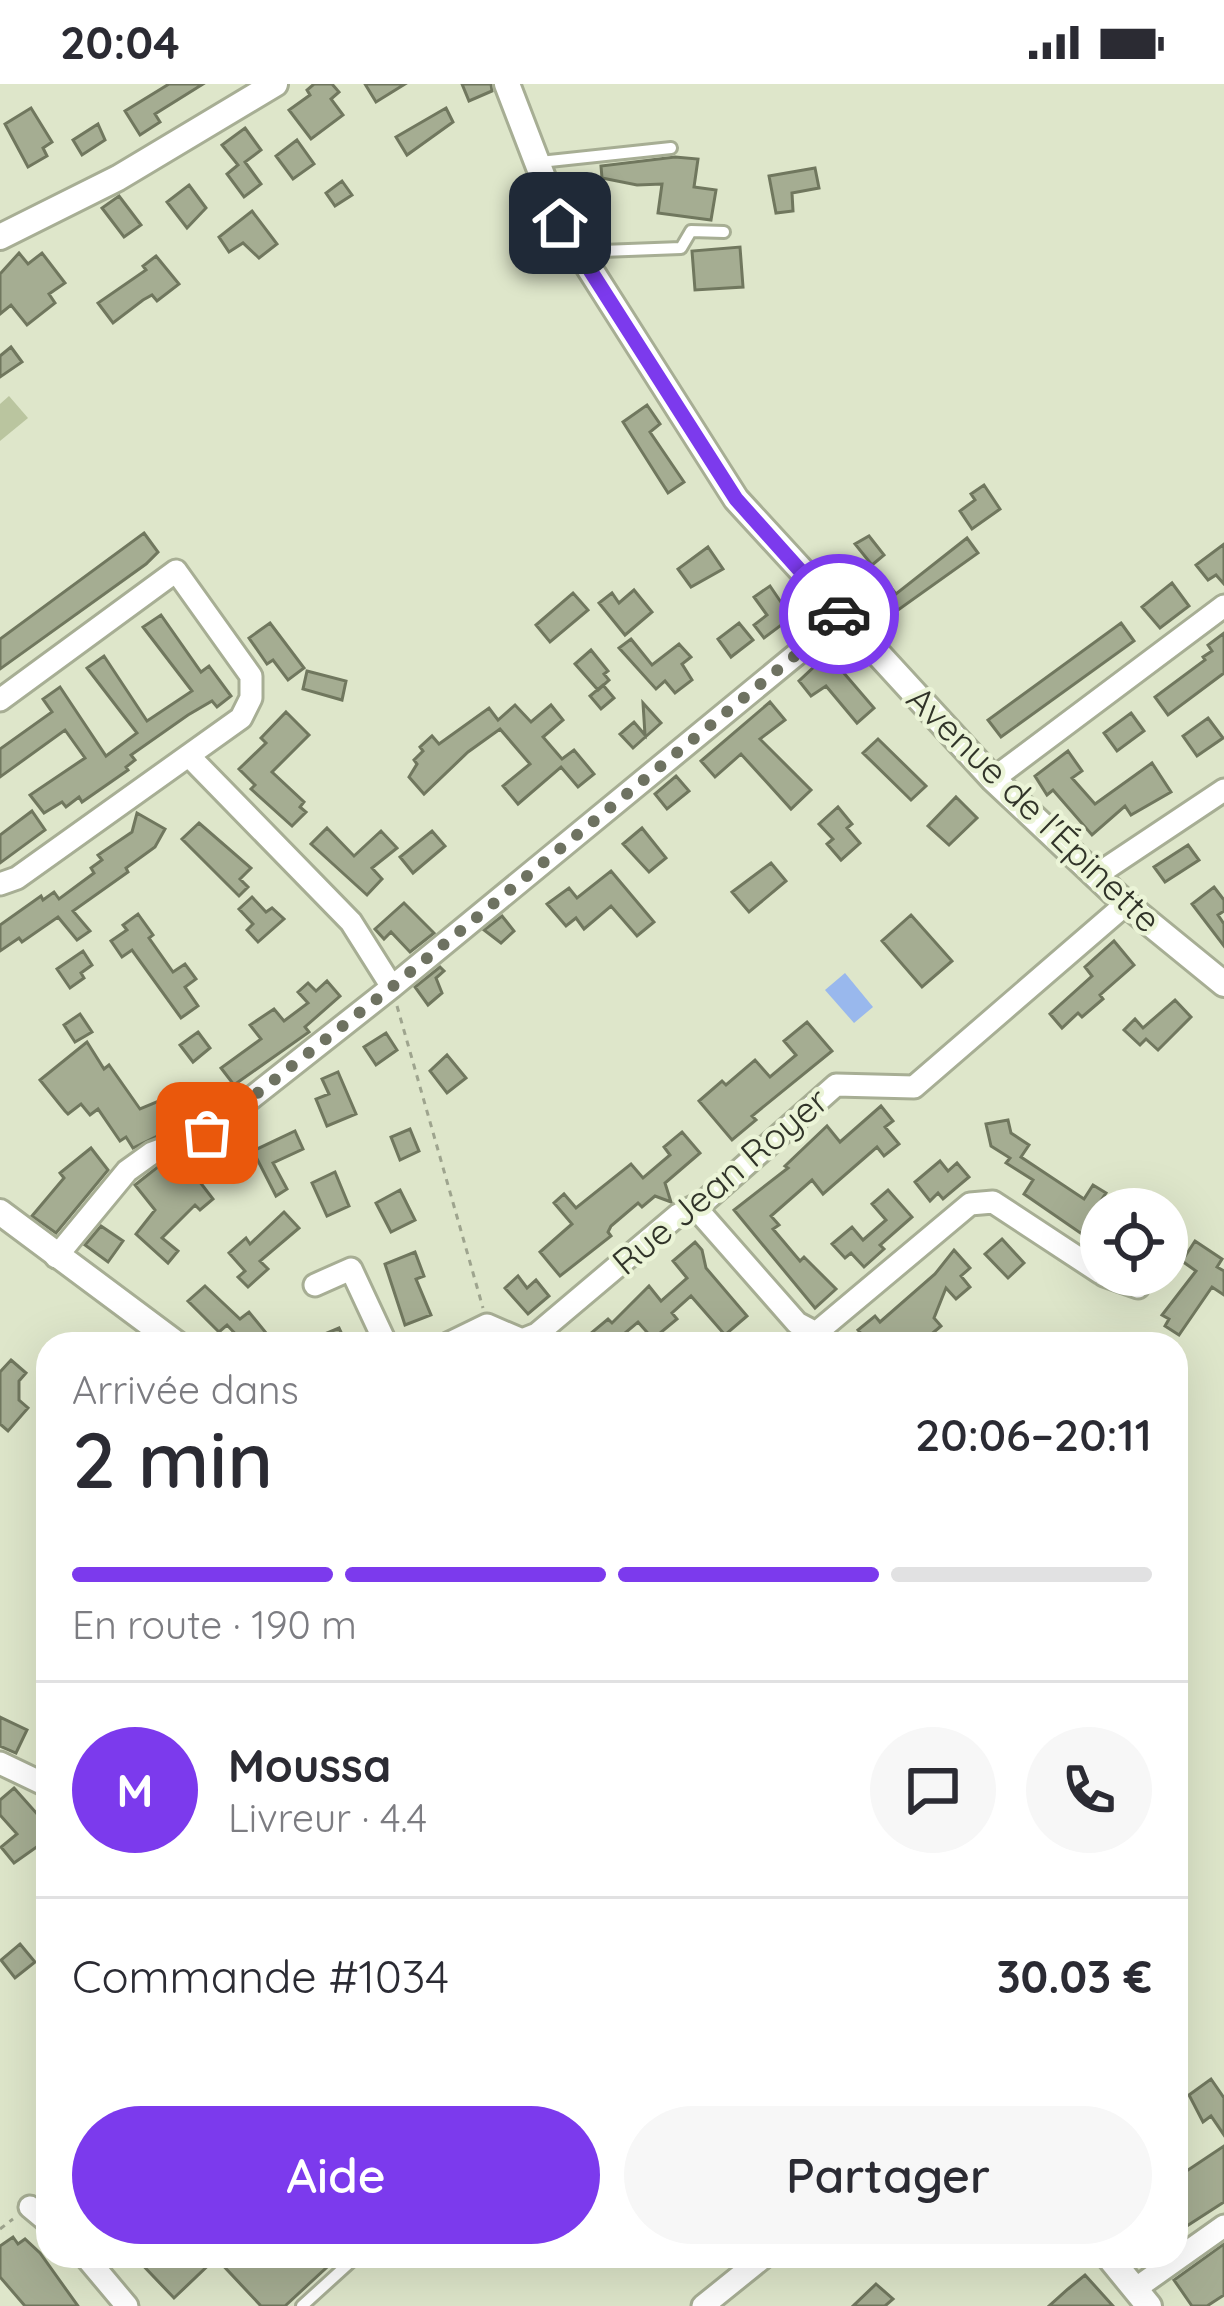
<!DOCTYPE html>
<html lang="fr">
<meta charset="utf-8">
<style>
body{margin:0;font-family:Quicksand,sans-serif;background:#f7f7f7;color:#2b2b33;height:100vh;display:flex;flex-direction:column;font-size:45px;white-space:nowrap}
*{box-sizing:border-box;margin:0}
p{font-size:39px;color:#7c7c81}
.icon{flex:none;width:66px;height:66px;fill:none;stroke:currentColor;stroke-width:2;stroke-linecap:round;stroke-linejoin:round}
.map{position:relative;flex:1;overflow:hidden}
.details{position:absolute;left:36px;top:1248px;width:1152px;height:936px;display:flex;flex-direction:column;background:#fff;border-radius:36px;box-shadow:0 12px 48px #0002}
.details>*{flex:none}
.tools{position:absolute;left:1080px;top:1104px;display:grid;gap:24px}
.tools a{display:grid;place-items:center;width:108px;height:108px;border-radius:50%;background:#fff;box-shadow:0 12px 48px #0002;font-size:60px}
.pin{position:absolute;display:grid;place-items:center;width:102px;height:102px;color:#fff;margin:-51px;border-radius:24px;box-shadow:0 6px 18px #0006}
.courier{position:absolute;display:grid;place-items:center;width:120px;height:120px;margin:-60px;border:9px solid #7c3aed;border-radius:50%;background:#fff;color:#222;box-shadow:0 3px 15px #0007}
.summary em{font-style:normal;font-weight:600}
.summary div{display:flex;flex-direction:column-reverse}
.summary{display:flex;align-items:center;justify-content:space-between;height:204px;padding:0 36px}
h1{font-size:78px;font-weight:600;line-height:90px}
.bar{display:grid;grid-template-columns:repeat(4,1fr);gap:18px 12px;align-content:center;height:144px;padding:0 36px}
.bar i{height:15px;border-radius:9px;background:#e1e1e2}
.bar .on{background:#7c3aed}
.bar p{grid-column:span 4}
.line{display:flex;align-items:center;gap:30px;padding:0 36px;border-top:3px solid #e1e1e2}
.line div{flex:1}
.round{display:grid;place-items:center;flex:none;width:126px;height:126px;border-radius:63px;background:#f7f7f7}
.action{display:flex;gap:24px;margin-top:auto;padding:24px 36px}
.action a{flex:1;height:138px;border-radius:72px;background:#7c3aed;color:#fff;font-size:48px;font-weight:600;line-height:138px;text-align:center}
.action a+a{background:#f7f7f7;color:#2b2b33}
.status{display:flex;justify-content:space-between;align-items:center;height:84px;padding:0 60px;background:#fff;direction:ltr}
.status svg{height:33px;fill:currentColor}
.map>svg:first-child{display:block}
.green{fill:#bac59f}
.water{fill:#99b8ed}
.building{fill:#a5ad92;stroke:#70775e;stroke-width:3}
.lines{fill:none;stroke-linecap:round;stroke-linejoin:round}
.service-casing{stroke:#a7ae94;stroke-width:16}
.minor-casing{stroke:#a7ae94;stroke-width:27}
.tertiary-casing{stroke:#a7ae94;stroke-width:30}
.path{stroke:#9ea48e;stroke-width:3;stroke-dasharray:6 6;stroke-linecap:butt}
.service{stroke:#fff;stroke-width:10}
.minor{stroke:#fff;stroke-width:21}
.tertiary{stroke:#fff;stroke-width:24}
.done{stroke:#6e7261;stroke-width:12;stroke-dasharray:0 21.6}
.route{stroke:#7c3aed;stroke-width:15}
.labels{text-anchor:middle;stroke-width:9;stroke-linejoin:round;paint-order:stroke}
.street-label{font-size:36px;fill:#313429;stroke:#ebf4d7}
</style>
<div class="status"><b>20:04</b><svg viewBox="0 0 49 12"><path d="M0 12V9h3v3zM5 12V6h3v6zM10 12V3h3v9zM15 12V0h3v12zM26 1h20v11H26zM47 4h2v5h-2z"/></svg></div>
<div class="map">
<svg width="1224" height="2222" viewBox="0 0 1224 2222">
<rect width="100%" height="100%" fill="#dee6ca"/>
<!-- green -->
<path class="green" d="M9,312L28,334L0,357V320Z"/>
<!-- water -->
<path class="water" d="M845,889L873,923L854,939L825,906Z"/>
<!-- building -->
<path class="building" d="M169,0H203L155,30L160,38L140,51L125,27Z
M314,0H332L339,8L331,15L343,31L311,55L289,26L310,11L307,6Z
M365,0H405L376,18Z
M462,0H491L492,7L469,17Z
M31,24L52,58L43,64L47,72L28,83L5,40Z
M446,24L453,38L407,71L396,53Z
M98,40L105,56L82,71L73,56Z
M245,44L261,66L245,78L261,100L244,113L227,90L238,81L222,61Z
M297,56L314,80L293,95L276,72Z
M675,73L698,75L694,103L716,106L711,136L658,129L662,100L637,101L602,94L601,82Z
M815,84L819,104L792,109L793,127L776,129L769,92Z
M342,97L352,111L335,122L326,109Z
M189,101L206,124L187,144L167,118Z
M119,112L141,141L124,153L102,124Z
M252,127L277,160L259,174L243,159L229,168L219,153Z
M740,163L743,203L695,206L692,167Z
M19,169L28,180L42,169L65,199L49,210L55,219L27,241L11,221L0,230V190Z
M156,172L179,200L157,217L152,211L143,216L113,239L98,219L146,186L143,182Z
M11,263L22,278L0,293V272Z
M647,321L660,340L650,348L684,398L668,409L623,338Z
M984,401L1000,425L972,445L960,427L975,416L971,410Z
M144,449L158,468L146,480L0,585V555Z
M869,452L884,471L872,481L855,460Z
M967,454L978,469L877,541L870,532L878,525L862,505L881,491L896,510Z
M1224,460V500L1216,491L1208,496L1196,481Z
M708,463L723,485L691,503L678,485Z
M1172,499L1189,522L1160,544L1142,523Z
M770,502L789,530L788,536L764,554L754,541L767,531L754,513Z
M634,506L652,528L625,551L599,519L612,509L619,519Z
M573,509L588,526L550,558L536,541Z
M161,531L201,588L209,582L231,612L217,623L212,617L188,631L131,671L135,676L126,683L128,686L82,718L79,713L66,723L62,718L44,729L30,711L85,674L65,646L0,693V665L52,628L43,615L60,603L106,672L137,649L87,584L104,572L147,637L192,607L143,543Z
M270,539L304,584L288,596L273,576L267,580L249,554Z
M739,539L753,556L731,573L718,555Z
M1121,539L1134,557L1001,653L988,636Z
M1224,549V589L1168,631L1155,613L1205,576L1203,573L1212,567L1208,561Z
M631,555L652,581L679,560L691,573L682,580L692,596L675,609L665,597L656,605L619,564Z
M591,566L608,587L604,590L609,596L598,606L575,580Z
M832,566L847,584L843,588L874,624L857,639L826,602L811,612L799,597Z
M307,587L346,597L342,616L303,605Z
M603,601L614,614L601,625L590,612Z
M770,618L785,636L760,655L811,706L791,725L741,670L715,693L701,677Z
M643,619L661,639L633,664L620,650L634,638L645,651Z
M515,621L531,638L551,621L563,636L543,653L562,675L574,666L594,690L578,703L561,683L518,720L503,702L530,680L500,645L468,668L424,710L409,693L417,680L414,676L423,667L420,663L432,652L439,660L489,624L498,636Z
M286,628L309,651L272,688L304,718L300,723L306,728L292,742L251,705L255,701L239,685L266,659L261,654Z
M1131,629L1144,647L1117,667L1104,649Z
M1208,634L1223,654L1197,672L1183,652Z
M878,655L926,702L911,716L863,669Z
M1068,667L1082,687L1072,694L1095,720L1152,679L1171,708L1131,731L1125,722L1092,751L1053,706L1047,711L1035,692Z
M676,692L689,707L667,725L655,710Z
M956,713L977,734L949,761L928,742Z
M838,723L852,740L847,744L860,759L841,776L827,760L833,755L819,740Z
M32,727L45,746L0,779V751Z
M137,729L165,745L155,763L126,784L128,788L73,827L90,847L77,856L58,833L22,858L19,854L0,867V841L41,812L43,816L54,808L59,815L94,789L91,784L102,776L98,771L132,748Z
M199,739L251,784L240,795L248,803L239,812L182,755Z
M327,744L354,772L381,747L397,764L372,784L382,795L367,811L311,760Z
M642,744L666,774L649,788L623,760Z
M432,747L445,762L413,789L400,773Z
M1188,761L1199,776L1165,798L1154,783Z
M771,779L786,797L749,828L732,808Z
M611,787L654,838L637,852L611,822L584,845L576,834L566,842L547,820L569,804L577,814Z
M1214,803L1224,816V827L1218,831L1224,840V862L1192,820Z
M252,813L266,828L272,824L284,835L258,858L247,846L253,840L239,825Z
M404,819L434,849L410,868L391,848L384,855L375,845Z
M138,830L153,851L149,854L173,888L185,880L196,895L185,903L198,922L181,934L132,866L122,873L111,857L127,846L123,841Z
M911,831L952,877L922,903L882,857Z
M502,832L514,847L501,859L484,846Z
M1114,857L1134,881L1100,911L1103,915L1082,933L1078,929L1062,944L1050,930L1092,892L1085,883Z
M83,867L92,881L81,889L84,894L70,904L57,885Z
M440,883L444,887L436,894L442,909L428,921L415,903Z
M327,897L340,912L305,943L309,948L234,1001L221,984L261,955L250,941L274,925L284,937L308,919L298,908L308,899L316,907Z
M1175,916L1191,933L1158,966L1146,955L1140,961L1124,946L1135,935L1143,944Z
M80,930L92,948L75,958L64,941Z
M807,938L832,967L752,1032L756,1036L732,1056L699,1017L722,997L726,1001L755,976L770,993L796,971L784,957Z
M198,948L210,964L193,978L180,961Z
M386,949L397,966L376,981L364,963Z
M87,958L104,985L109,981L140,1025L171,1012L177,1025L183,1022L190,1036L133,1064L126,1053L120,1057L98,1025L90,1031L81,1020L68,1030L65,1027L40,996Z
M447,971L466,994L447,1009L430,987Z
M338,988L356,1030L327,1042L316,1015L329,1010L322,995Z
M881,1022L893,1037L885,1043L899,1060L884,1072L877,1063L823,1110L812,1096L771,1132L779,1141L773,1145L800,1177L804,1173L836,1205L815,1224L734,1126L788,1084L785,1082L827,1042L840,1058Z
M1008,1036L1011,1049L1029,1061L1021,1073L1084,1115L1093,1101L1106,1109L1092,1130L1101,1136V1144L1092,1157L1024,1110L1033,1096L1006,1079L1010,1074L991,1062L986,1040Z
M410,1045L419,1067L400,1076L391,1053Z
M295,1047L303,1065L273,1079L287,1105L276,1112L253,1067Z
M682,1048L700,1069L665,1099L671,1118L655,1112L642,1123L638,1119L611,1142L608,1148L611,1152L560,1192L540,1168L572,1140L554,1119L564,1110L576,1124L631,1080L643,1094L670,1071L664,1063Z
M229,1051L235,1061L193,1089L213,1115L200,1126L195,1121L162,1154L178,1167L168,1179L136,1150L155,1126L135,1101L159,1082L178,1079Z
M91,1064L108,1086L56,1149L32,1132L64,1094L60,1089Z
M940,1077L948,1087L957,1079L969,1093L943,1115L938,1109L930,1117L915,1098Z
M335,1088L349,1122L327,1132L312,1099Z
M400,1106L415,1136L391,1148L376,1119Z
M888,1106L912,1133L880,1161L884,1165L864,1183L851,1169L845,1174L832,1160L852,1143L863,1156L886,1136L872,1120Z
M284,1128L299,1144L260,1177L268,1185L248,1203L238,1193L245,1187L229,1169L246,1154L250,1160Z
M101,1142L123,1157L108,1178L85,1161Z
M1002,1155L1024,1179L1008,1194L985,1170Z
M1195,1157L1222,1175L1217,1183L1224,1187V1211L1212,1203L1179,1251L1165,1242L1169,1235L1162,1231L1196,1187L1182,1177Z
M695,1158L702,1166L706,1184L747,1232L725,1251L691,1212L672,1229L677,1235L653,1255L638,1238L612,1260H578L608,1235L612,1239L649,1202L661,1217L687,1194L673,1177Z
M954,1166L970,1184L961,1192L970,1203L956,1215L946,1204L934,1234L941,1242L920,1260H870L858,1246L875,1232L880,1238L935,1190Z
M415,1168L424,1192L416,1195L431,1231L405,1241L385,1180Z
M518,1192L527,1204L536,1196L549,1212L528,1230L505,1204Z
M205,1202L240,1235L249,1228L275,1260H245L227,1241L219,1248L188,1217Z
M339,1244L345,1257L301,1260Z
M11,1276L26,1289L19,1297V1316L28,1324L8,1347L0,1340V1288Z
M0,1633L27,1646L16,1669L0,1662Z
M14,1704L38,1731L48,1722V1755L14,1779L1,1763L17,1750L0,1731V1716Z
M20,1860L35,1878L15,1894L1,1876Z
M1211,1995L1224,2014V2051L1211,2032L1203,2038L1189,2011Z
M1224,2062V2118L1176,2149V2094Z
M13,2153L18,2160L25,2155L40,2169L78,2222H25L0,2193V2162Z
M1224,2160V2211L1207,2222H1192L1174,2196Z
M134,2172H339L285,2222H261L216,2174L174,2214Z
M1085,2191L1113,2222H1049L1068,2205Z
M876,2200L893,2215L885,2222H853Z"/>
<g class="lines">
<defs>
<path id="service" d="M540,78L671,64
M587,176L602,167L681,164L691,147L724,148
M302,2222L357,2172"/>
<path id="minor" d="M0,616L176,487L251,592V614L241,634L17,794L0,800
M190,673L351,838L392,903
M993,695L1224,522
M1095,792L1224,706
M695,1123L797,1239L816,1249L827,1260
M56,1173L127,1087L152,1069L207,1049L392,903L842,533
M1104,1191L1138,1203
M315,1201L351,1185L386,1260
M816,1249L970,1120L993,1118L1101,1189
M448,1260L487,1241L522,1256L537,1250L678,1131L705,1117L836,1001L914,1003L1126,820
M0,1679L48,1702
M30,2123L48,2138
M85,2172L127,2222
M1135,2205L1224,2142
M703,2222L765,2172"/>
<path id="tertiary" d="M507,0L560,138L736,415L993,695L1126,820L1224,900
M0,153L118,94L275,0
M0,1128L177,1260
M1108,2172L1149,2222"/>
</defs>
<!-- service casing -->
<use href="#service" class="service-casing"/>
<!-- minor casing -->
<use href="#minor" class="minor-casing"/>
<!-- tertiary casing -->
<use href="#tertiary" class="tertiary-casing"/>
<!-- path -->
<path class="path" d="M397,922L483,1224
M0,2145L13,2135"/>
<!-- service -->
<use href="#service" class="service"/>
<!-- minor -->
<use href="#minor" class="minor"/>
<!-- tertiary -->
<use href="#tertiary" class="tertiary"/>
</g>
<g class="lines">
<!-- done -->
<path class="done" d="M207,1049L392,903L842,533L839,530"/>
<!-- route -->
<path class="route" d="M560,139L736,415L839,530"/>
</g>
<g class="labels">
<!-- street labels -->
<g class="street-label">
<text transform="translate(1034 725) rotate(44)" y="13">Avenue de l'Épinette</text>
<text transform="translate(720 1097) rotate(-40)" y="13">Rue Jean Royer</text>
</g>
</g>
</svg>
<div class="tools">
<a><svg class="icon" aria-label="locate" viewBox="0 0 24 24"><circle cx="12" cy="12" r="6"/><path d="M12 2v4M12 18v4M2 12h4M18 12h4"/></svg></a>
</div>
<div class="pin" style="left:207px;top:1049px;background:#ea580c"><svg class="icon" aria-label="bag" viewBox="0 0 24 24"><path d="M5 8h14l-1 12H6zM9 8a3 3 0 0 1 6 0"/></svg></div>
<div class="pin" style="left:560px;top:139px;background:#1f2937"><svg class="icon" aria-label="home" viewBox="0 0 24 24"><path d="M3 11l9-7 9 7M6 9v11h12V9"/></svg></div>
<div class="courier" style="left:839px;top:530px"><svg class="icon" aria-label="car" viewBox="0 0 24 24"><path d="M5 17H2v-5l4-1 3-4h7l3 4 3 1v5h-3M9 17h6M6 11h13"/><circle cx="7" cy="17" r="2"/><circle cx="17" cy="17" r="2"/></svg></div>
<section class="details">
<div class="summary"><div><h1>2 min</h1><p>Arrivée dans</p></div><em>20:06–20:11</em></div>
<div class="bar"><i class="on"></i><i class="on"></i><i class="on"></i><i></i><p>En route · 190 m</p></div>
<div class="line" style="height:216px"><b class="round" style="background:#7c3aed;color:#fff">M</b><div><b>Moussa</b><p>Livreur · 4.4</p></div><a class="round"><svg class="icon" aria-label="chat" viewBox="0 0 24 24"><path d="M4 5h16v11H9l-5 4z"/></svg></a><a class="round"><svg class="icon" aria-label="phone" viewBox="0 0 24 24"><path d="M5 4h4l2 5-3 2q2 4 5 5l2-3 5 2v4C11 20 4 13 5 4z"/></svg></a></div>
<div class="line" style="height:156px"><div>Commande #1034</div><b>30.03 €</b></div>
<div class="action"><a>Aide</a><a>Partager</a></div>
</section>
</div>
